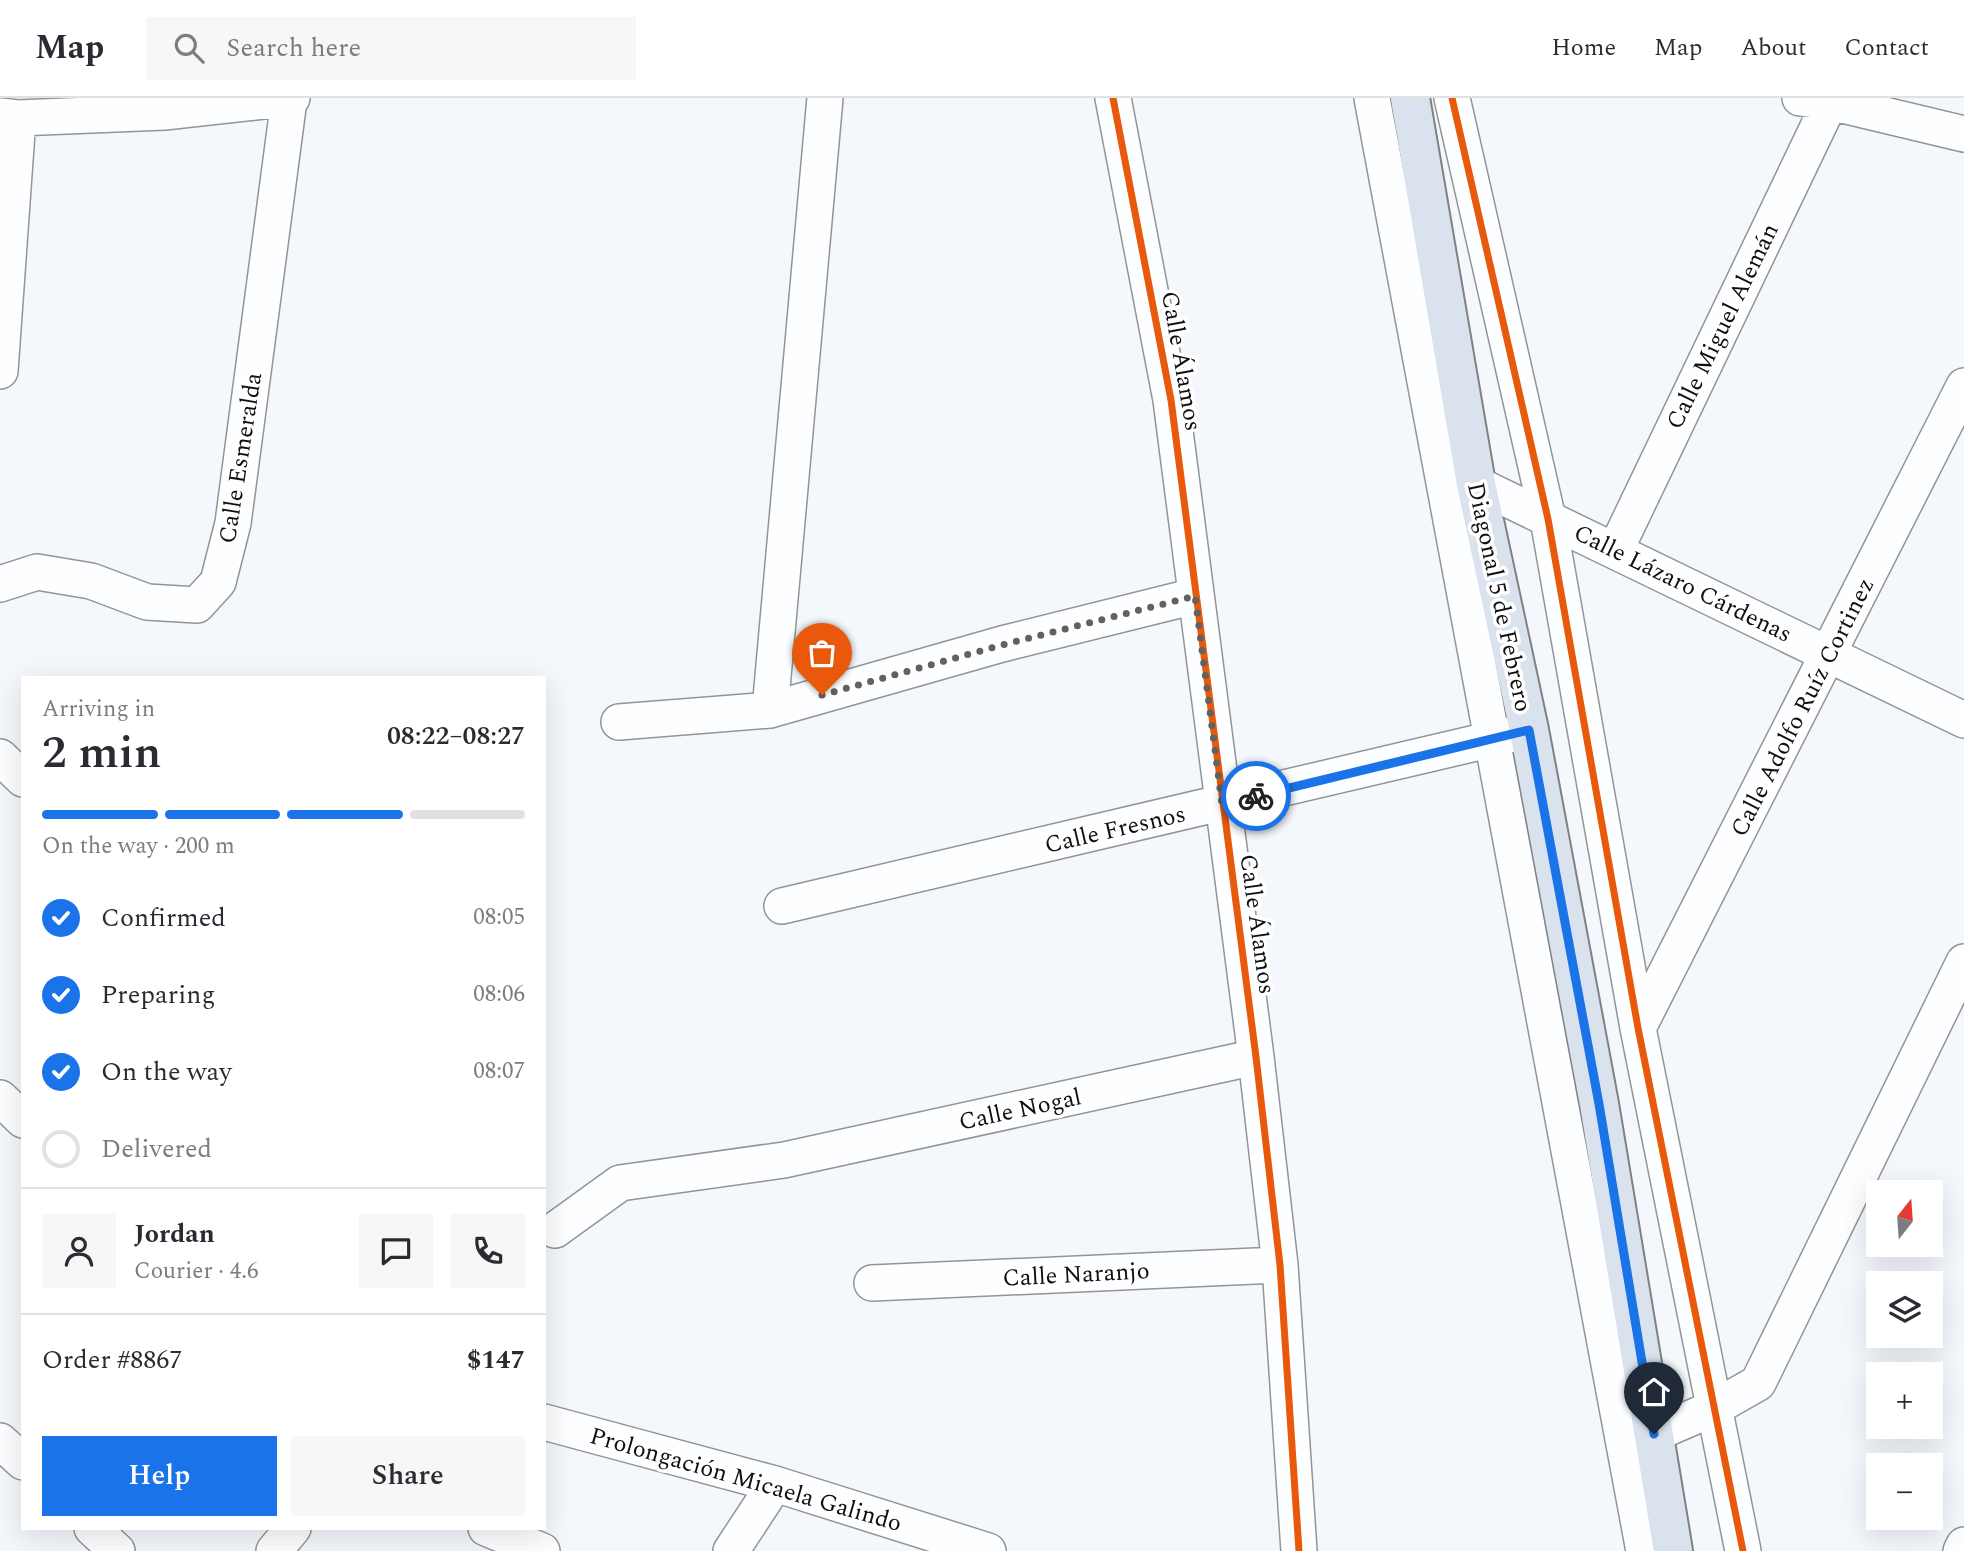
<!DOCTYPE html>
<meta charset="utf-8">
<style>
body{margin:0;font-family:Spectral,serif;background:#f7f7f7;color:#2b2b33;height:100vh;display:flex;flex-direction:column;font-size:26px;white-space:nowrap}
*{box-sizing:border-box;margin:0}
p{font-size:23px;color:#7c7c81}
.icon{flex:none;width:38px;height:38px;fill:none;stroke:currentColor;stroke-width:2;stroke-linecap:round;stroke-linejoin:round}
.map{position:relative;flex:1;overflow:hidden}
.panel{position:absolute;left:21px;top:578px;width:525px;height:854px;display:flex;flex-direction:column;background:#fff;border-radius:0px;box-shadow:0 7px 28px #0002}
.panel>*{flex:none}
.needle{width:46px;rotate:17deg}
.buttons{position:absolute;left:1866px;top:1082px;display:grid;gap:14px}
.buttons a{display:grid;place-items:center;width:77px;height:77px;border-radius:0px;background:#fff;box-shadow:0 7px 28px #0002;font-size:35px}
.pin{position:absolute;display:grid;place-items:center;width:60px;height:60px;color:#fff;margin:-72px -30px;border-radius:50% 50% 50% 0;rotate:-45deg;box-shadow:0 0 7px #0007}
.pin .icon{rotate:45deg}
.courier{position:absolute;display:grid;place-items:center;width:70px;height:70px;margin:-35px;border:5px solid #1a73e8;border-radius:50%;background:#fff;color:#222;box-shadow:0 2px 9px #0007}
.overview em{font-style:normal;font-weight:600}
.overview div{display:flex;flex-direction:column-reverse}
.overview{display:flex;align-items:center;justify-content:space-between;height:119px;padding:0 21px}
h1{font-size:46px;font-weight:600;line-height:52px}
.bar{display:grid;grid-template-columns:repeat(4,1fr);gap:10px 7px;align-content:center;height:84px;padding:0 21px}
.bar i{height:9px;border-radius:5px;background:#e1e1e2}
.bar .on{background:#1a73e8}
.bar p{grid-column:span 4}
.line{display:flex;align-items:center;gap:18px;padding:0 21px;border-top:2px solid #e1e1e2}
.line div{flex:1}
.round{display:grid;place-items:center;flex:none;width:74px;height:74px;border-radius:0px;background:#f7f7f7}
ol{padding:0 21px;list-style:none}
li{display:flex;align-items:center;gap:21px;height:77px}
li p{margin-inline-start:auto}
li .icon{padding:7px;border-radius:50%;background:#1a73e8;color:#fff;stroke-width:4}
li:last-child{color:#7c7c81}
li i{width:38px;height:38px;border:4px solid #e1e1e2;border-radius:50%}
.button{display:flex;gap:14px;margin-top:auto;padding:14px 21px}
.button a{flex:1;height:80px;border-radius:0px;background:#1a73e8;color:#fff;font-size:28px;font-weight:600;line-height:80px;text-align:center}
.button a+a{background:#f7f7f7;color:#2b2b33}
header{display:flex;align-items:center;gap:42px;box-sizing:border-box;height:98px;padding:0 35px;background:#fff;border-bottom:2px solid #e1e1e2}
header strong{font-size:33px}
nav{display:flex;gap:38px;margin-inline-start:auto;font-size:24px}
.search{width:490px;height:63px;background:#f7f7f7;display:flex;align-items:center;gap:18px;box-sizing:border-box;padding:0 24px;border-radius:0px;color:#7c7c81;font-size:26px}
.map>svg:first-child{display:block}
.lines{fill:none;stroke-linecap:round;stroke-linejoin:round}
.minor-casing{stroke:#929496;stroke-width:38}
.major-casing{stroke:#7f8183;stroke-width:42}
.minor{stroke:#fdfeff;stroke-width:35}
.major{stroke:#dae3ed;stroke-width:38}
.cycleway-casing{stroke:#fff;stroke-width:11}
.cycleway{stroke:#e8590c;stroke-width:7}
.done{stroke:#5f6162;stroke-width:7;stroke-dasharray:0 12.6}
.route{stroke:#1a73e8;stroke-width:9}
.labels{text-anchor:middle;stroke-width:7;stroke-linejoin:round;paint-order:stroke}
.street-label{font-size:24px;fill:#0f0f0f;stroke:#fff}
</style>
<header>
<strong>Map</strong>
<div class="search"><svg class="icon" aria-label="search" viewBox="0 0 24 24"><circle cx="10" cy="10" r="6"/><path d="M15 15l6 6"/></svg>Search here</div>
<nav><a>Home</a><a>Map</a><a>About</a><a>Contact</a></nav>
</header>
<div class="map">
<svg width="1964" height="1453" viewBox="0 0 1964 1453">
<rect width="100%" height="100%" fill="#f4f8fc"/>
<g class="lines">
<defs>
<path id="minor" d="M1113,0L1171,302L1256,959L1280,1167L1299,1453
M1372,0L1644,1453
M1452,0L1548,421L1638,930L1743,1453
M1800,0L1830,4L1964,36
M0,18L18,20L164,14L292,0
M0,273L18,20
M1476,386L1964,622
M1615,453L1830,4
M0,486L37,474L91,483L147,504L197,507L218,484L233,425L289,2
M770,612L825,0
M619,624L770,612L1002,546L1195,498
M0,659L23,681
M782,808L1514,636
M1638,930L1964,288
M0,1000L23,1022
M555,1132L620,1085L784,1062L1256,959
M872,1185L1280,1167
M544,1324L775,1386L988,1453
M1654,1336L1714,1310L1758,1285L1964,864
M0,1343L23,1364
M92,1430L117,1453
M486,1430L542,1453
M274,1453L293,1430
M731,1453L775,1386
M1961,1453L1964,1447"/>
<path id="major" d="M1410,0L1476,386L1529,632L1599,1006L1673,1453"/>
</defs>
<!-- minor casing -->
<use href="#minor" class="minor-casing"/>
<!-- major casing -->
<use href="#major" class="major-casing"/>
<!-- minor -->
<use href="#minor" class="minor"/>
<!-- major -->
<use href="#major" class="major"/>
<defs>
<path id="cycleway" d="M1113,0L1171,302L1256,959L1280,1167L1299,1453
M1452,0L1548,421L1638,930L1743,1453"/>
</defs>
<!-- cycleway casing -->
<use href="#cycleway" class="cycleway-casing"/>
<!-- cycleway -->
<use href="#cycleway" class="cycleway"/>
</g>
<g class="lines">
<!-- done -->
<path class="done" d="M822,597L1002,547L1195,498L1222,706L1256,698"/>
<!-- route -->
<path class="route" d="M1256,698L1529,632L1599,1006L1654,1336"/>
</g>
<g class="labels">
<!-- street labels -->
<g class="street-label">
<text transform="translate(1722 228) rotate(-64)" y="8">Calle Miguel Alemán</text>
<text transform="translate(1182 263) rotate(80)" y="8">Calle Álamos</text>
<text transform="translate(240 360) rotate(-81)" y="8">Calle Esmeralda</text>
<text transform="translate(1683 485) rotate(26)" y="8">Calle Lázaro Cárdenas</text>
<text transform="translate(1500 499) rotate(78)" y="8">Diagonal 5 de Febrero</text>
<text transform="translate(1802 609) rotate(-63)" y="8">Calle Adolfo Ruíz Cortinez</text>
<text transform="translate(1115 731) rotate(-13)" y="8">Calle Fresnos</text>
<text transform="translate(1258 826) rotate(82)" y="8">Calle Álamos</text>
<text transform="translate(1020 1011) rotate(-12)" y="8">Calle Nogal</text>
<text transform="translate(1076 1176) rotate(-3)" y="8">Calle Naranjo</text>
<text transform="translate(746 1381) rotate(16)" y="8">Prolongación Micaela Galindo</text>
</g>
</g>
</svg>
<div class="buttons">
<a><svg class="needle" viewBox="-14 -14 28 28"><path d="M0-13l5 13h-10z" fill="#e53935"/><path d="M0 13l5-13h-10z" fill="#7c7c81"/></svg></a>
<a><svg class="icon" aria-label="layers" viewBox="0 0 24 24"><path d="M12 4l9 5-9 5-9-5zM3 14l9 5 9-5"/></svg></a>
<a>+</a>
<a>−</a>
</div>
<div class="pin" style="left:822px;top:597px;background:#ea580c"><svg class="icon" aria-label="bag" viewBox="0 0 24 24"><path d="M5 8h14l-1 12H6zM9 8a3 3 0 0 1 6 0"/></svg></div>
<div class="pin" style="left:1654px;top:1336px;background:#1f2937"><svg class="icon" aria-label="home" viewBox="0 0 24 24"><path d="M3 11l9-7 9 7M6 9v11h12V9"/></svg></div>
<div class="courier" style="left:1256px;top:698px"><svg class="icon" aria-label="bike" viewBox="0 0 24 24"><circle cx="6" cy="16" r="4"/><circle cx="18" cy="16" r="4"/><path d="M6 16l4-8h5l3 8M10 8l3 8H6M13 5h3"/></svg></div>
<section class="panel">
<div class="overview"><div><h1>2 min</h1><p>Arriving in</p></div><em>08:22–08:27</em></div>
<div class="bar"><i class="on"></i><i class="on"></i><i class="on"></i><i></i><p>On the way · 200 m</p></div>
<ol>
<li><svg class="icon" aria-label="check" viewBox="0 0 24 24"><path d="M5 12l5 5 9-10"/></svg>Confirmed<p>08:05</p></li>
<li><svg class="icon" aria-label="check" viewBox="0 0 24 24"><path d="M5 12l5 5 9-10"/></svg>Preparing<p>08:06</p></li>
<li><svg class="icon" aria-label="check" viewBox="0 0 24 24"><path d="M5 12l5 5 9-10"/></svg>On the way<p>08:07</p></li>
<li><i></i>Delivered</li>
</ol>
<div class="line" style="height:126px"><a class="round"><svg class="icon" aria-label="person" viewBox="0 0 24 24"><circle cx="12" cy="8" r="4"/><path d="M4 21q1-7 8-7t8 7"/></svg></a><div><b>Jordan</b><p>Courier · 4.6</p></div><a class="round"><svg class="icon" aria-label="chat" viewBox="0 0 24 24"><path d="M4 5h16v11H9l-5 4z"/></svg></a><a class="round"><svg class="icon" aria-label="phone" viewBox="0 0 24 24"><path d="M5 4h4l2 5-3 2q2 4 5 5l2-3 5 2v4C11 20 4 13 5 4z"/></svg></a></div>
<div class="line" style="height:91px"><div>Order #8867</div><b>$147</b></div>
<div class="button"><a>Help</a><a>Share</a></div>
</section>
</div>
